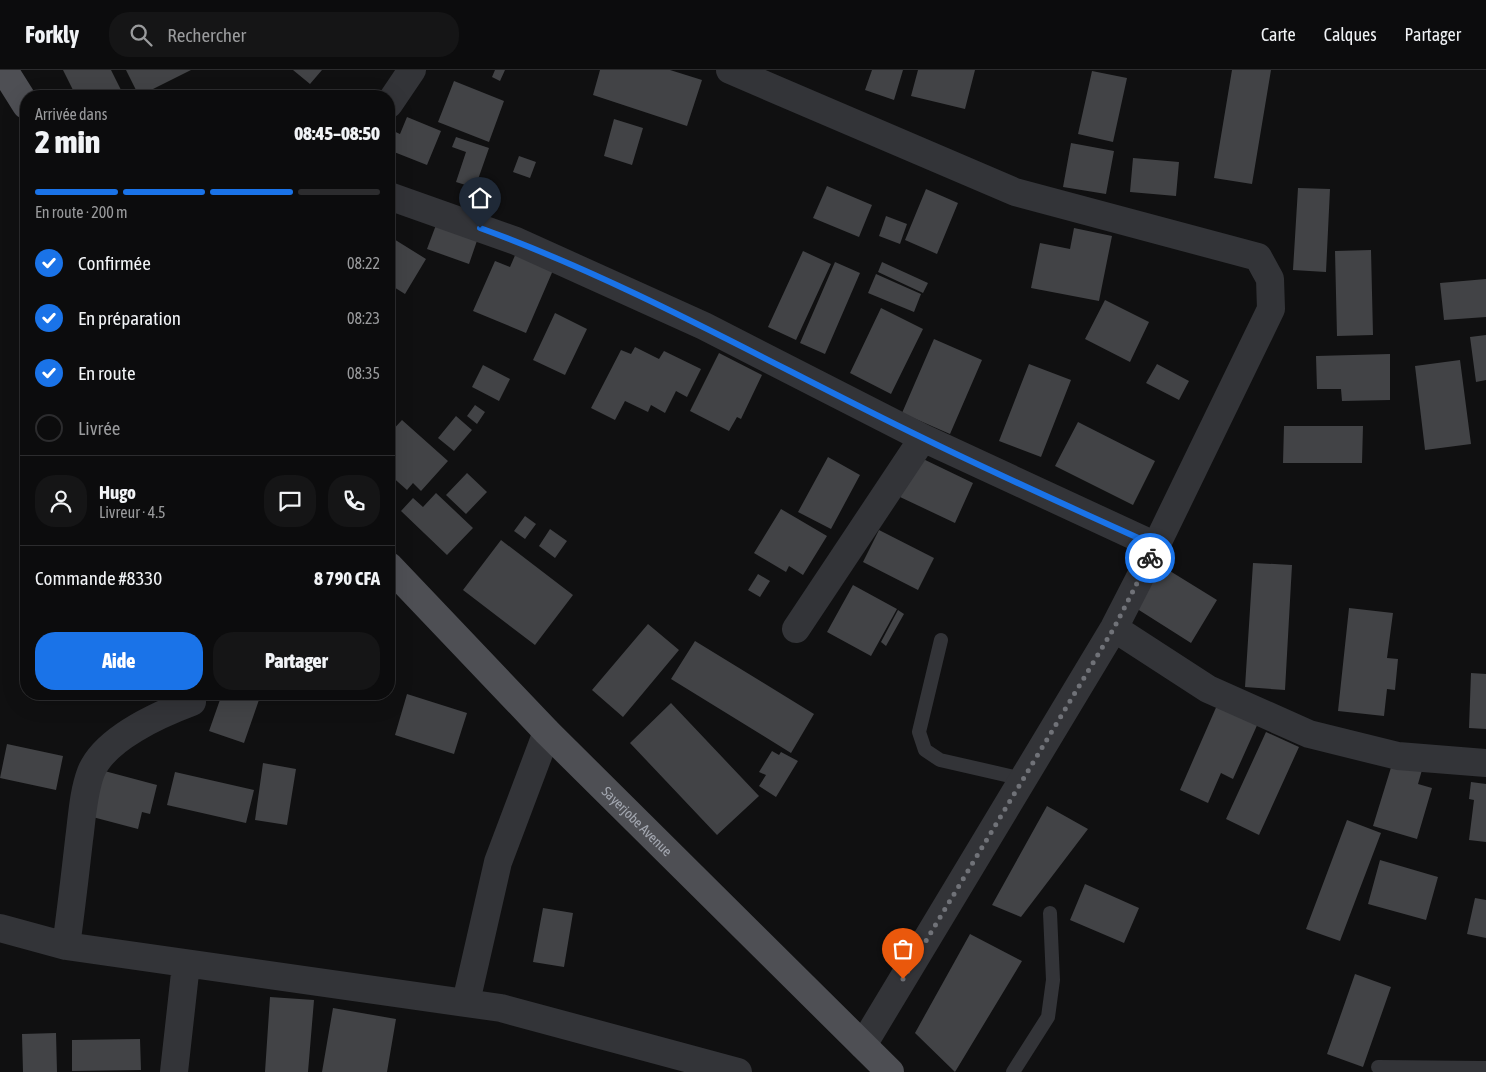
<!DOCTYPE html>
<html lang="fr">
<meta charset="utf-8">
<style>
body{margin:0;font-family:"Asap Condensed",sans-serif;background:#151516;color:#f1f3f6;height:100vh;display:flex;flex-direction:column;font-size:19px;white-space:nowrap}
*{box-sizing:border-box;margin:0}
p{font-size:16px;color:#9a9b9d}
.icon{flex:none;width:28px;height:28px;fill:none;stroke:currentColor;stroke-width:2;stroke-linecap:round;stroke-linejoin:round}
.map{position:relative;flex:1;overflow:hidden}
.drawer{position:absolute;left:20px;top:20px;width:375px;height:610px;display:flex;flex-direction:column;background:#0c0c0d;border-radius:20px;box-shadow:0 5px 20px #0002,0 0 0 1px #2c2c2e}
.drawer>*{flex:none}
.pin{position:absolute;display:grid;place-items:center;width:42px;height:42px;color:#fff;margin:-51px -21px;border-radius:50% 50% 50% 0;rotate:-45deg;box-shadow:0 0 5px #0007}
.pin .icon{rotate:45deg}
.courier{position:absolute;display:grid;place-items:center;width:50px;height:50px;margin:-25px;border:4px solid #1a73e8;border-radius:50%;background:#fff;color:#222;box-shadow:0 1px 6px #0007}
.headline em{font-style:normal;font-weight:800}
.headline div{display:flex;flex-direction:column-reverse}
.headline{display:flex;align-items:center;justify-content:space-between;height:85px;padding:0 15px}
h1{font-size:32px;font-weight:800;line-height:38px}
.bar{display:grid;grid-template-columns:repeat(4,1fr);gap:8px 5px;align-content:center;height:60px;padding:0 15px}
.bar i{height:6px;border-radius:4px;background:#2c2c2e}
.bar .active{background:#1a73e8}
.bar p{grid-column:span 4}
.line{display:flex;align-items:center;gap:12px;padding:0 15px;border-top:1px solid #2c2c2e}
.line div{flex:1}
.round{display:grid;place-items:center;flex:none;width:52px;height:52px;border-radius:20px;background:#151516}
ol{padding:0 15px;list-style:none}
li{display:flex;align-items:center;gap:15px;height:55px}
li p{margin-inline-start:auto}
li .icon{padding:5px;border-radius:50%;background:#1a73e8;color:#fff;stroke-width:4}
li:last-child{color:#9a9b9d}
li i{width:28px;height:28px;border:2px solid #2c2c2e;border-radius:50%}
.action{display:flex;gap:10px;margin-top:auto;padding:10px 15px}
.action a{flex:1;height:58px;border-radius:20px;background:#1a73e8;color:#fff;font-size:20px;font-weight:800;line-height:58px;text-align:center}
.action a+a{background:#151516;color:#f1f3f6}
header{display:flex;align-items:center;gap:30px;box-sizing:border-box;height:70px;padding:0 25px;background:#0c0c0d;border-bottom:1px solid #2c2c2e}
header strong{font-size:24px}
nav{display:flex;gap:28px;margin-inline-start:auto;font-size:18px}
.search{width:350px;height:45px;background:#151516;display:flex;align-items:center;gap:12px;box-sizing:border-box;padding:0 18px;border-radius:20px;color:#9a9b9d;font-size:19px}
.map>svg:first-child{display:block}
.building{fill:#424346}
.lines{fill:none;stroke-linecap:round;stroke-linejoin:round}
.service{stroke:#333438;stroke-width:14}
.minor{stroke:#333438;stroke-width:28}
.primary{stroke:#4e4f54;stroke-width:28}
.done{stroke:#707278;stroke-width:5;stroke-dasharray:0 9}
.route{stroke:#1a73e8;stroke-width:6}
.labels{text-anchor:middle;stroke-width:4;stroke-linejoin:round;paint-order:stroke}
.street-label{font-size:14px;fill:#a3a7b0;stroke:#0b0b0c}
</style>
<header>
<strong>Forkly</strong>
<div class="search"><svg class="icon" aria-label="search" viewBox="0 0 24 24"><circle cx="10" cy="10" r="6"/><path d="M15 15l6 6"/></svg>Rechercher</div>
<nav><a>Carte</a><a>Calques</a><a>Partager</a></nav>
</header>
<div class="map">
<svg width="1486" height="1002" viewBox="0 0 1486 1002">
<rect width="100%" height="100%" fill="#101011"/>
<!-- building -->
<path class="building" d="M63,0H111L124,26H76Z
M126,0H191L139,26Z
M293,0H322L310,14Z
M495,0H505L500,11L492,7Z
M600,0H670L702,10L687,56L593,25Z
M872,0H903L894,30L865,20Z
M918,0H975L965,39L911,26Z
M1232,0H1271L1252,114L1214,108Z
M1092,1L1127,8L1113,72L1078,64Z
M454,11L504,31L489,72L438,52Z
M407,47L441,61L427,95L389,80V59L400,64Z
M614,49L643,58L632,95L604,86Z
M456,67L489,78L475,118L456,112L466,82L452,77Z
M1071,73L1114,81L1106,124L1063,117Z
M519,86L536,92L530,108L513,102Z
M1133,88L1179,92L1176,126L1130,122Z
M827,116L872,135L859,167L813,148Z
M1298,118L1330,119L1326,202L1293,200Z
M926,119L958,133L937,184L905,170Z
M886,146L907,154L900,174L879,166Z
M439,147L480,162L469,194L427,179Z
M1074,158L1112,166L1099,231L1031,218L1040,173L1070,179Z
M389,166L426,189L405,224L389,214Z
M1371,180L1373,265L1337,266L1335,181Z
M803,181L831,194L796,270L768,257Z
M516,183L554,198L526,263L473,241L495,191L510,197Z
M835,192L860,203L825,284L800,273Z
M882,192L928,213L923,223L878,202Z
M876,204L921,224L914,242L868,223Z
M1486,209V247L1444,250L1440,213Z
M1105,230L1149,252L1130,292L1085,269Z
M881,238L923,259L891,324L850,303Z
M555,243L587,259L565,305L533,290Z
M1486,265V310L1476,312L1470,267Z
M934,269L982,290L950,364L902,343Z
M635,277L659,289L664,281L701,299L687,327L676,321L665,343L651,335L648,342L625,331L615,350L591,338L621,280L631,284Z
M719,283L762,305L741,349L737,347L729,361L690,341Z
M1390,284V330L1342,331L1341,319H1317L1316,286Z
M1460,290L1471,374L1425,380L1415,296Z
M1029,294L1071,310L1041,387L999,371Z
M1157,294L1189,311L1179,330L1146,313Z
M483,295L510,309L499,331L472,317Z
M475,335L485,342L477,354L467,346Z
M26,346V366L19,363Z
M456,346L472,360L454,381L438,368Z
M402,350L448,391L421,421L413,413L407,420L389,404V364Z
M1078,352L1155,391L1133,435L1055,396Z
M1284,356H1363L1362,393H1283Z
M828,387L860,405L831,459L798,442Z
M919,387L973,413L955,453L900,427Z
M467,403L487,422L466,444L446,425Z
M436,423L473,458L447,485L401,441L413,428L423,437Z
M781,439L827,466L803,505L789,496L786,502L754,483Z
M525,446L536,454L525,469L514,461Z
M550,459L567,471L555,488L539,476Z
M879,460L934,488L918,520L863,492Z
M501,470L573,525L535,575L463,520Z
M1157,493L1217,530L1191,573L1131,535Z
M1253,493L1292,495L1285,620L1245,617Z
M758,504L770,511L760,527L748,520Z
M853,515L897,539L871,586L827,562Z
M1349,538L1393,543L1387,588L1398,589L1395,620L1387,619L1384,646L1338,641Z
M898,540L904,544L886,576L881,572Z
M648,554L679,580L623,647L592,620Z
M695,571L814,644L791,683L671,609Z
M1471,603L1486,604V659L1469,658Z
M222,624H261L244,673L209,661Z
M407,624L467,643L454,684L395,665Z
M671,633L759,726L717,765L630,673Z
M1218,633L1259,651L1233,709L1221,703L1208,733L1180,720Z
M1266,662L1299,677L1259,765L1226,749Z
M7,674L63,686L56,720L0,708Z
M772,681L779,685L781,682L798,691L776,727L759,716L766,705L759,702Z
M1393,691L1422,700L1418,714L1432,718L1417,769L1373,756Z
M263,693L296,699L287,755L255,750Z
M97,699L157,715L150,744L142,742L138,759L85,745Z
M175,702L254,720L246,753L167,735Z
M1471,712L1486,714V772L1469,770L1474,730L1469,729Z
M1047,736L1088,759L1021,847L992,835Z
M1347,750L1381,763L1340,871L1306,859Z
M1380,790L1438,807L1426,850L1368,834Z
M1085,814L1139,838L1124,873L1070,850Z
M1475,828L1486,830V868L1467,864Z
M543,838L573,843L564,897L533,892Z
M970,864L1022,891L955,1002L915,963Z
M1355,904L1391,917L1363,997L1327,984Z
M270,927L314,930L308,1002H265Z
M333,938L396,949L387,1002H322Z
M56,963L57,1002H23L22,964Z
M140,969L141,1000L72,1001V970Z"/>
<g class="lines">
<!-- service -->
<path class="service" d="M941,570L919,662L925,680L940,690L1023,709
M1378,997L1486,998
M1013,1002L1048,947L1053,910L1050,843"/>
<!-- minor -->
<path class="minor" d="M730,0L1015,122L1258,187L1270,209L1271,239L1156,476L1114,558L863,975
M389,34L412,0
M389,126L516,171L704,256L923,368L1156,476
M1114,558L1208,619L1309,664L1398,686L1486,693
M796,559L923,368
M0,858L66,876L501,938L738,1002
M66,876C71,841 75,805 79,770C82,748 83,723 91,702C105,668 160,644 192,632
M466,932L498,792L547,662
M174,1002L186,894"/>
<!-- primary -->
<g class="primary">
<path d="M4,0L26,35"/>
<path id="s1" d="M389,496L547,662L890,1002"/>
</g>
</g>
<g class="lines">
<!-- done -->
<path class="done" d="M903,909L1114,558L1150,488"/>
<!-- route -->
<path class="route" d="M480,158C634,214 776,297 923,368C1000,406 1079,441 1156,476L1150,488"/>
</g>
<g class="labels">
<!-- street labels -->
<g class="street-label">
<text dy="5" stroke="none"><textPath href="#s1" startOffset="356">Sayerjobe Avenue</textPath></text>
</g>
</g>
</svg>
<div class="pin" style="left:903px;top:909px;background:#ea580c"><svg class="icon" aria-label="bag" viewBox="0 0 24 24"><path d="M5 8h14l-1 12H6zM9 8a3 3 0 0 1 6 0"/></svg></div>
<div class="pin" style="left:480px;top:158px;background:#1f2937"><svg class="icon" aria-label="home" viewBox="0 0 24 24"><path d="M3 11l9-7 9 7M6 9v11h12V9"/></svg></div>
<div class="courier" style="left:1150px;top:488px"><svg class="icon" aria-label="bike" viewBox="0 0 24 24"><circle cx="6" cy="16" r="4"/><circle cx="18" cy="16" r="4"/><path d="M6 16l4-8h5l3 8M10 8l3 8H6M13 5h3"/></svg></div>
<section class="drawer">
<div class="headline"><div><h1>2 min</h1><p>Arrivée dans</p></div><em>08:45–08:50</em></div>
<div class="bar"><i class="active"></i><i class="active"></i><i class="active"></i><i></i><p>En route · 200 m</p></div>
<ol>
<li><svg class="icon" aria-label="check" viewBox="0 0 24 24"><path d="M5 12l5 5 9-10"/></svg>Confirmée<p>08:22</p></li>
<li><svg class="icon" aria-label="check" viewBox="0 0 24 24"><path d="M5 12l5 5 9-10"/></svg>En préparation<p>08:23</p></li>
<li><svg class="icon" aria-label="check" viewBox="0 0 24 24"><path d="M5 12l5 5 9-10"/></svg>En route<p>08:35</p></li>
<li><i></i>Livrée</li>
</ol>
<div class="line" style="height:90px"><a class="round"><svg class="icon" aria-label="person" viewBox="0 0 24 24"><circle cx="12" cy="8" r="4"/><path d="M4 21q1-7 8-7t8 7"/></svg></a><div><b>Hugo</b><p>Livreur · 4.5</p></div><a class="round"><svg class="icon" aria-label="chat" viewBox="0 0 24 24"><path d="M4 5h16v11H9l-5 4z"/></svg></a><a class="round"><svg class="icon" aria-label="phone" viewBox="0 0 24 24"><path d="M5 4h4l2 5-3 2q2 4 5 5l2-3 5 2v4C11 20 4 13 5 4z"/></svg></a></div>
<div class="line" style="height:65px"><div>Commande #8330</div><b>8 790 CFA</b></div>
<div class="action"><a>Aide</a><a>Partager</a></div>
</section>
</div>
